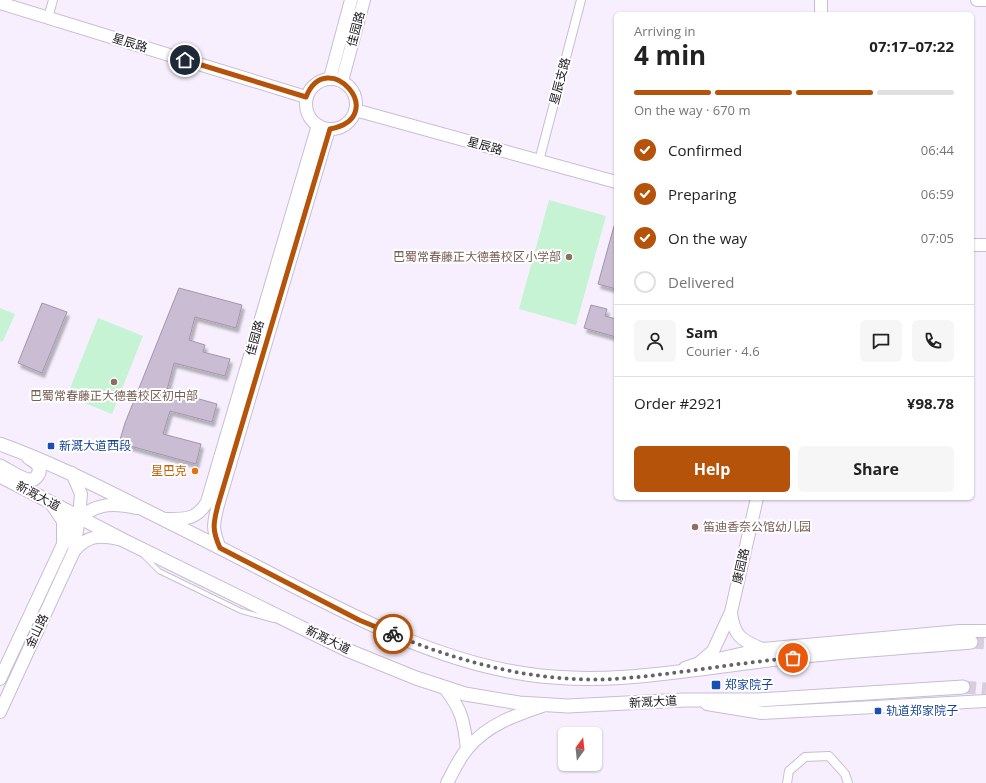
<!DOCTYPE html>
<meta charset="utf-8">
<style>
body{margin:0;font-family:"Open Sans","Noto Sans SC",sans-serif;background:#f6f6f6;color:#222;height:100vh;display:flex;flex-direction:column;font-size:15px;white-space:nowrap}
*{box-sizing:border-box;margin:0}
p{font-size:13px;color:#767676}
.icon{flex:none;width:22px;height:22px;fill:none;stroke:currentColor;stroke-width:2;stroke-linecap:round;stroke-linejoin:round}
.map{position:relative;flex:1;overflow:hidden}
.sheet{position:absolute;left:614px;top:12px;width:360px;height:488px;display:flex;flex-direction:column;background:#fff;border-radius:6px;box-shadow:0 1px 3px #0004}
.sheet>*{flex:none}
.needle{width:26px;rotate:15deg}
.controls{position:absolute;left:558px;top:727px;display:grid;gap:8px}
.controls a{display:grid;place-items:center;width:44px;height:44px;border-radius:6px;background:#fff;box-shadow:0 1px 3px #0004;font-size:20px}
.pin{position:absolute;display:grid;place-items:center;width:34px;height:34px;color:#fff;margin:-17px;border:2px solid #fff;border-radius:50%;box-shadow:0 1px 4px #0007}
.courier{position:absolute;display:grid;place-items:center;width:40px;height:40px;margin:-20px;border:3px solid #b45309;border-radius:50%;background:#fff;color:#222;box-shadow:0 1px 5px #0007}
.overview em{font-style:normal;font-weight:700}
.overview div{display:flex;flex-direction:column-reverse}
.overview{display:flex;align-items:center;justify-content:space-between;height:68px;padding:0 20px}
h1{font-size:26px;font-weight:700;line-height:30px}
.bar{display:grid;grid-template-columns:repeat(4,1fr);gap:6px 4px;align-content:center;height:48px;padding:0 20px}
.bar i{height:5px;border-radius:3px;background:#e0e0e0}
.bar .active{background:#b45309}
.bar p{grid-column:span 4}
.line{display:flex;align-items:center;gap:10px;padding:0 20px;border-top:1px solid #e0e0e0}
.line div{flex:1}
.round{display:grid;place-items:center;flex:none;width:42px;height:42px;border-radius:6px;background:#f6f6f6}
ol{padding:0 20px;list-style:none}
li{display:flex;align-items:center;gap:12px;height:44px}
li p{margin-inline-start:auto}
li .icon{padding:4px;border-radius:50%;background:#b45309;color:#fff;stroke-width:4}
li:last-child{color:#767676}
li i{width:22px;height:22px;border:2px solid #e0e0e0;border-radius:50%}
.action{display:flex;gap:8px;margin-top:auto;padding:8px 20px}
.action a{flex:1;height:46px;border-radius:6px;background:#b45309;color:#fff;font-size:16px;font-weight:700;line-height:46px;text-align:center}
.action a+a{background:#f6f6f6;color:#222}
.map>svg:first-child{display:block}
.green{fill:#c5f3d4}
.building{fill:#c9bcd3;stroke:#a195ac;filter:url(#shadow)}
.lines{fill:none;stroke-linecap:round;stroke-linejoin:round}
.primary-tunnel{stroke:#d6cedc;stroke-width:13;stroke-dasharray:13 6;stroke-linecap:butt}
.lane-casing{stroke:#c9bcd4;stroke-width:6}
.street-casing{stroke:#c9bcd4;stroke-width:10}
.secondary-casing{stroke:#c9bcd4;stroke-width:14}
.primary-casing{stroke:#c9bcd4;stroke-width:15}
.lane{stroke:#fff;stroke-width:4}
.street{stroke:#fff;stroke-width:8}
.secondary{stroke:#fff;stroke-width:12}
.primary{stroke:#fff;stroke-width:13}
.done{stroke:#67616c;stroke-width:4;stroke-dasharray:0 7.2}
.route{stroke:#b45309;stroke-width:5}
.education-dot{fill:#8d6e63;stroke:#fff;stroke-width:1.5}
.transit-dot{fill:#1a4fb4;stroke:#fff;stroke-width:1.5}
.food-dot{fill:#e8710a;stroke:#fff;stroke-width:1.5}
.labels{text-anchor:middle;stroke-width:4;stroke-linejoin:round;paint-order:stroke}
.street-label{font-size:12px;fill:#1a151d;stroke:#fff}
.education-label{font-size:12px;fill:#785e54;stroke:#fff;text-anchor:end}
.transit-label{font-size:12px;fill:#164399;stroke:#fff;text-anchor:start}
.food-label{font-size:12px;fill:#c56008;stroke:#fff;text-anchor:end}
</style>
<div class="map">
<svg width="986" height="783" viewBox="0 0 986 783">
<defs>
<filter id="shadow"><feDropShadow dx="2.5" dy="4.5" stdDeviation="1" flood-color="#0004"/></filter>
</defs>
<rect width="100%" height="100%" fill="#f7effe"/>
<!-- green -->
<path class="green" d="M549,200L606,216L576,325L519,309Z
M0,308L15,314L3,341L0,342Z
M98,318L143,336L112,414L67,396Z"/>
<!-- building -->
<path class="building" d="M614,226H616V289L598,284Z
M179,288L242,305L236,328L195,317L189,340L205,345L203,352L230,359L225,376L174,363L167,390L217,404L212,422L170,411L163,434L201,444L196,464L119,443L125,423Z
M42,303L67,312L42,373L18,363Z
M591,305L607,309L605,316L616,319V337L584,328Z"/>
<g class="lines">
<!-- primary-tunnel -->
<path class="primary-tunnel" d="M971,642L986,643
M963,687L986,689"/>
<defs>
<path id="lane" d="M143,555L159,571L241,611L274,620"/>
<path id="street" d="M48,18L53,0
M539,161L581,0
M787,783L789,771L805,757L829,756L845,774L848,783"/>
<path id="secondary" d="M977,0H986
M0,3L306,97
M821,14V0
M330,78L351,0
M306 104a25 25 0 1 1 50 0a25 25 0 1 1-50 0Z
M342,81L364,0
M355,110L616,182
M972,245H986
M50,502L63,521V541
M163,519C183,519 196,521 207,502L318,125
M220,548C212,530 213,524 218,505L329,129
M74,551C88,535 99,535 119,539
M731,613C734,636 741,640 762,649
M700,662L713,651L731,612L757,498
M685,668L700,663L762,649L960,631H986
M0,679L72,525C91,504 110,502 136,508
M444,687C462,710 464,721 467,749
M707,704L762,713L986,701
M0,712L74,551L79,517L81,494L72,473
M447,783C453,772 459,758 468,748C488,724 516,715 545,705"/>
<path id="primary" d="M0,444C50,462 97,486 145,510C191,533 237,556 282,580C360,620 438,661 526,674C605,686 682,671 761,661C830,652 901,648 971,642
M0,466C8,470 19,478 28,480C36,481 42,472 38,465C36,462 32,460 28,457
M0,476L123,540L347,650L416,678L465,694L519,703L568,706L684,700H758L963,687"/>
</defs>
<!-- lane casing -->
<use href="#lane" class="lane-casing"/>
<!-- street casing -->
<use href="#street" class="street-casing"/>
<!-- secondary casing -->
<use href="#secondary" class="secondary-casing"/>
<!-- primary casing -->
<use href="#primary" class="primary-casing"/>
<!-- lane -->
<use href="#lane" class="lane"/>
<!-- street -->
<use href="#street" class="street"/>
<!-- secondary -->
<use href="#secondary" class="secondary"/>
<!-- primary -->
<use href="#primary" class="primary"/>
</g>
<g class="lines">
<!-- done -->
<path class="done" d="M393,634C461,663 538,683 613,679C674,675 733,663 793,658"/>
<!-- route -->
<path class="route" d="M185,60L306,97C327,44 392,117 330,129L218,505C213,524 212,530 220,548L359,620L393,634"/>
</g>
<!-- markers -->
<g class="education-dot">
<circle cx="569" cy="257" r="4"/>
<circle cx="114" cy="382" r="4"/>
<circle cx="695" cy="527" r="4"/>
</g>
<g class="transit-dot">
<rect x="47" y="442" width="8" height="8" rx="2"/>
<rect x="711" y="680" width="10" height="10" rx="2"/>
<rect x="874" y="707" width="8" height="8" rx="2"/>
</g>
<circle class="food-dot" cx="195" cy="471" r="4"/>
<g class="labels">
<!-- street labels -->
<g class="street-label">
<text transform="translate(356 29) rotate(-75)" y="4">佳园路</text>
<text transform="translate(130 43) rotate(17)" y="4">星辰路</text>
<text transform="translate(560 81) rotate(-75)" y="4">星辰支路</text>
<text transform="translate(485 146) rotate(15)" y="4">星辰路</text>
<text transform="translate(255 338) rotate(-74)" y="4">佳园路</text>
<text transform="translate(38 496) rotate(28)" y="4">新溉大道</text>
<text transform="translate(741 566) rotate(-77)" y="4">康园路</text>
<text transform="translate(37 631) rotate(-65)" y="4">金山路</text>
<text transform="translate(328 640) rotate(26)" y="4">新溉大道</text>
<text transform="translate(653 702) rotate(-3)" y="4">新溉大道</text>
</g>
<!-- education labels -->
<g class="education-label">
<text x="561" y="261">巴蜀常春藤正大德善校区小学部</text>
<text x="114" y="400" text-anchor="middle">巴蜀常春藤正大德善校区初中部</text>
<text x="703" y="531" text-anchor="start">笛迪香奈公馆幼儿园</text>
</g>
<!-- transit labels -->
<g class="transit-label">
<text x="59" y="450">新溉大道西段</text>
<text x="725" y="689">郑家院子</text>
<text x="886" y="715">轨道郑家院子</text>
</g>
<!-- food labels -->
<g class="food-label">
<text x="187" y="475">星巴克</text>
</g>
</g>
</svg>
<div class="controls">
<a><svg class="needle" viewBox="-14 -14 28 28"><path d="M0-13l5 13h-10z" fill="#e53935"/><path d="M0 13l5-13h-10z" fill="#767676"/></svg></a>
</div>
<div class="pin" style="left:793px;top:658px;background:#ea580c"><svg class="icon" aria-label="bag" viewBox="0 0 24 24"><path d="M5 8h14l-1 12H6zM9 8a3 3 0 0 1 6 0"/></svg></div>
<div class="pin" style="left:185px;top:60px;background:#1f2937"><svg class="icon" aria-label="home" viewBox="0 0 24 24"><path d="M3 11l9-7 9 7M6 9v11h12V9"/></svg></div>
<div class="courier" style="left:393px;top:634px"><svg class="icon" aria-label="bike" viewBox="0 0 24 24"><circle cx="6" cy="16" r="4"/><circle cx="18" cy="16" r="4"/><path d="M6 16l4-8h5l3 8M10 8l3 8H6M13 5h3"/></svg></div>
<section class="sheet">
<div class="overview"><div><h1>4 min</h1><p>Arriving in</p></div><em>07:17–07:22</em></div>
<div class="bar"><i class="active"></i><i class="active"></i><i class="active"></i><i></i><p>On the way · 670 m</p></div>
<ol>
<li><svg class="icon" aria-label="check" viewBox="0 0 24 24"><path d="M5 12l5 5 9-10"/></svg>Confirmed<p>06:44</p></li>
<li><svg class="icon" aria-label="check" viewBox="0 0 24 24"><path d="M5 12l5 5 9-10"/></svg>Preparing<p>06:59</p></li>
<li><svg class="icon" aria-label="check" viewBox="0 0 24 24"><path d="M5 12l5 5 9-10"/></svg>On the way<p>07:05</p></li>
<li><i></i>Delivered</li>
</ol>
<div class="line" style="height:72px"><a class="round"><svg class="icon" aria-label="person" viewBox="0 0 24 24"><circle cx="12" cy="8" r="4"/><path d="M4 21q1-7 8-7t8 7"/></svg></a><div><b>Sam</b><p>Courier · 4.6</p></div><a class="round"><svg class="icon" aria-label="chat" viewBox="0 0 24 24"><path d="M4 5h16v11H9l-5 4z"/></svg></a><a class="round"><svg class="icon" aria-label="phone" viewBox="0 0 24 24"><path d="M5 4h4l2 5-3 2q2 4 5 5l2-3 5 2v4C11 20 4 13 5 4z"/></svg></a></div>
<div class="line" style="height:52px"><div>Order #2921</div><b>¥98.78</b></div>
<div class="action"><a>Help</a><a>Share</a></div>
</section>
</div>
